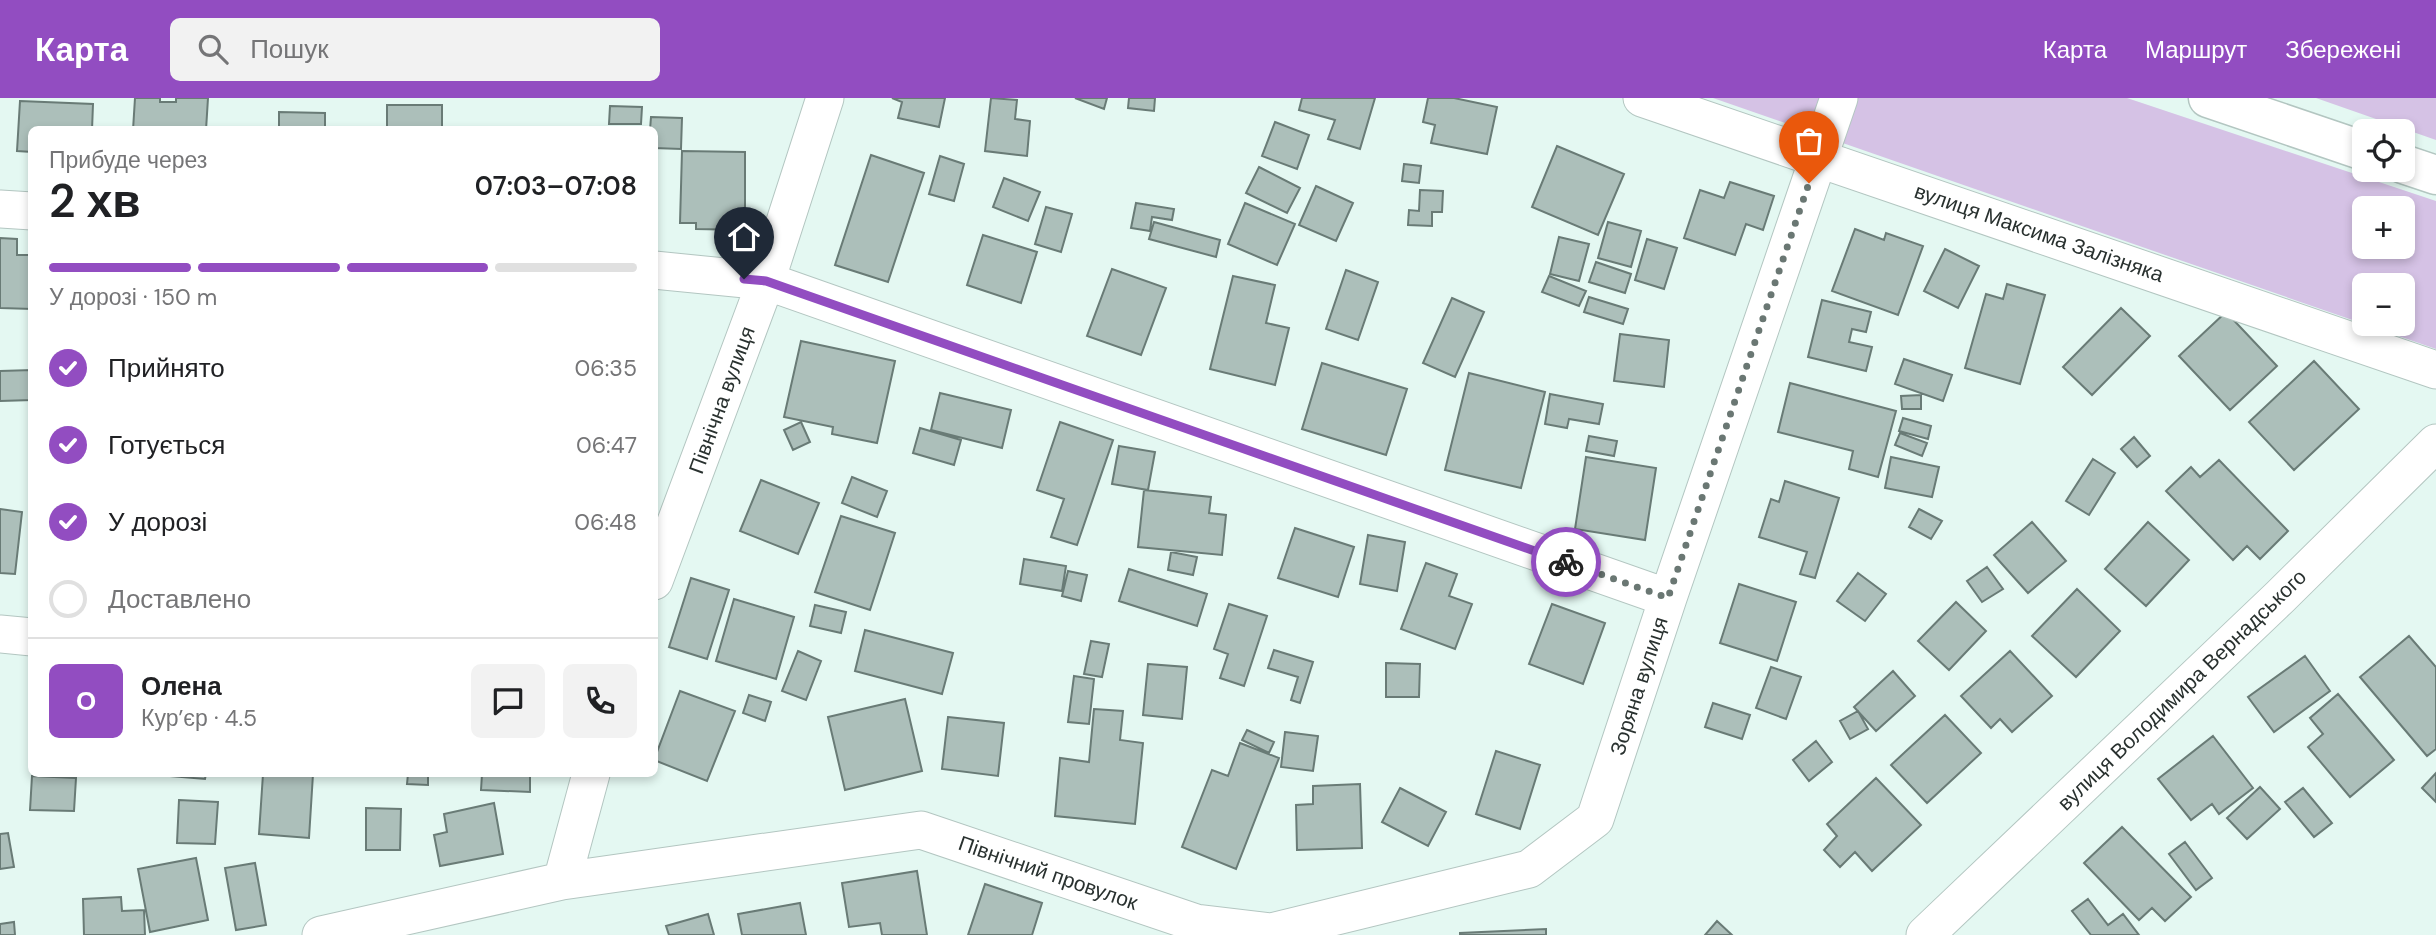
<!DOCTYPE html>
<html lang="uk">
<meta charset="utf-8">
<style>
body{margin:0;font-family:"DM Sans",sans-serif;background:#f2f2f2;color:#202124;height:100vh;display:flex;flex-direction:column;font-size:26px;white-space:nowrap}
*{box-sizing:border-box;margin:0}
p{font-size:23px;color:#757577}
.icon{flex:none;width:38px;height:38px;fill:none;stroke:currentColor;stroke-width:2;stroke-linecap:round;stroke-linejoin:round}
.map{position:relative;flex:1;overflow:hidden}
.details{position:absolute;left:28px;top:28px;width:630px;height:651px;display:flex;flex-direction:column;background:#fff;border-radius:10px;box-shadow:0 4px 10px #0003}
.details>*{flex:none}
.fabs{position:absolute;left:2352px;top:21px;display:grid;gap:14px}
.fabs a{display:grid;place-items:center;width:63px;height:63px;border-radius:10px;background:#fff;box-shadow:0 4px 10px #0003;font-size:35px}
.pin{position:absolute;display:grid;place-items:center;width:60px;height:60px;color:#fff;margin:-72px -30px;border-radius:50% 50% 50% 0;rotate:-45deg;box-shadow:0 0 7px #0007}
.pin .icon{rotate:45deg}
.courier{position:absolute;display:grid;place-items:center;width:70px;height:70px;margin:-35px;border:5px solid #924dc1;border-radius:50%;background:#fff;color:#222;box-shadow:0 2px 9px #0007}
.overview em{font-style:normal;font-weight:600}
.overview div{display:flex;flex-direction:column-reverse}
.overview{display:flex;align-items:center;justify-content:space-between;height:119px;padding:0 21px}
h1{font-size:46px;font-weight:600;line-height:52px}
.bar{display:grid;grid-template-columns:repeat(4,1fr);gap:10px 7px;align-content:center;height:84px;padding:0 21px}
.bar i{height:9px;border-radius:5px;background:#e0e0e0}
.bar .on{background:#924dc1}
.bar p{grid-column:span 4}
.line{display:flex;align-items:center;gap:18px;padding:0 21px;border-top:2px solid #e0e0e0}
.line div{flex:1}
.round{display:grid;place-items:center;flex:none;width:74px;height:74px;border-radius:10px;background:#f2f2f2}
ol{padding:0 21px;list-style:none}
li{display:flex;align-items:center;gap:21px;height:77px}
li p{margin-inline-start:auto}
li .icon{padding:7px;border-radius:50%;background:#924dc1;color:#fff;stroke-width:4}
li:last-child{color:#757577}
li i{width:38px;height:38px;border:4px solid #e0e0e0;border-radius:50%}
header{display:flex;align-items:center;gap:42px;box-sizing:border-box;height:98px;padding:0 35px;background:#924dc1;color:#fff}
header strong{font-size:33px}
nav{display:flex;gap:38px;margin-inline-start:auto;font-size:24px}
.search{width:490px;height:63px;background:#f2f2f2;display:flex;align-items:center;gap:18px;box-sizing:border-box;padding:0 24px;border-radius:10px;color:#757577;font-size:26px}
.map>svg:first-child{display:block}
.green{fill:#d5c2e5;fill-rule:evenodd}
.building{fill:#acbfba;stroke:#697b76;stroke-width:2}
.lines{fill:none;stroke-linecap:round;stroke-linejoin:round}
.street-casing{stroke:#b3c6c1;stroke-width:39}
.secondary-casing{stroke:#b3c6c1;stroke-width:41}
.street{stroke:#fff;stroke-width:37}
.secondary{stroke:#fff;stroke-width:38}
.done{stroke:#6a7773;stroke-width:7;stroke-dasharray:0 12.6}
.route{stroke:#924dc1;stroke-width:9}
.labels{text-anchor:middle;stroke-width:5;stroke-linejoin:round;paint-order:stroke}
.street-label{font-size:21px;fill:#29312f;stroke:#fff}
</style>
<header>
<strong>Карта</strong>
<div class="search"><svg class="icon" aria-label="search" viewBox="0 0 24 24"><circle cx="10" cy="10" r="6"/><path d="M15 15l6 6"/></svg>Пошук</div>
<nav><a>Карта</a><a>Маршрут</a><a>Збережені</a></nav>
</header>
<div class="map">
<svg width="2436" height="837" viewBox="0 0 2436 837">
<rect width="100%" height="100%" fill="#e4f8f2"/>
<!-- green -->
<path class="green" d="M1713,0H2127L2436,103V251ZM2364,110H2403V149H2364ZM2364,187H2403V226H2364Z
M2316,0H2436V42Z"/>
<!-- building -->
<path class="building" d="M135,0H160V4H176V0H208L206,32H133Z
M892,0H945L939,29L898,20L902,4Z
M991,0L1017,2L1015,21L1030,23L1027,58L985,53Z
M1075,0H1107L1104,11Z
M1129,0H1155L1154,13L1128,10Z
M1302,0H1375L1360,51L1328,41L1335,22L1299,12Z
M1428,0H1454L1497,9L1487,56L1431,45L1435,27L1423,24Z
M20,3L93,6L92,32H32V54L17,53Z
M387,7H442V32H387Z
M610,8L642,9L641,26H609Z
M279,14L325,15V32H261V30H279Z
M651,19L682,20L681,51L654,50V32H650Z
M1275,24L1309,37L1297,71L1262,58Z
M1557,48L1624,76L1598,137L1532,109Z
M682,53L745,54V132L696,131V125H680Z
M871,57L924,75L888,184L835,167Z
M940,58L964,66L954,103L929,96Z
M1404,66L1421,68L1419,85L1402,83Z
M1259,69L1300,90L1287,115L1246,95Z
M1004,80L1040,94L1028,123L993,109Z
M1730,84L1774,98L1763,132L1746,126L1735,157L1684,140L1700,92L1724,100Z
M1316,88L1353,105L1336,143L1299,127Z
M1420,92L1443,93L1442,114H1432V128L1408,127L1409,112L1419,113Z
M1136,105L1174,111L1172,122L1152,119L1150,133L1131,130Z
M1245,105L1295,126L1277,167L1228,146Z
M1046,109L1072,116L1061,154L1035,146Z
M1154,124L1220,142L1216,159L1149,141Z
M1608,124L1641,133L1631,169L1598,160Z
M1855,131L1884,142L1886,135L1923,148L1898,217L1832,193Z
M983,137L1037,154L1021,205L967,187Z
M1559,139L1589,146L1579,183L1550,176Z
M0,140L17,141V157H32V211L0,210Z
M1647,141L1677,150L1664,191L1635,182Z
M1945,151L1979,168L1958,210L1924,193Z
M1596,164L1631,176L1625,195L1589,184Z
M1112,171L1166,190L1141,257L1087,238Z
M1346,172L1378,184L1358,242L1326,231Z
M1233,178L1275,187L1266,225L1289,230L1275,287L1210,271Z
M1549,178L1586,193L1579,208L1542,194Z
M2007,186L2045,197L2020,286L1965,270L1986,196L2003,201Z
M1589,199L1628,211L1623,226L1584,214Z
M1452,200L1484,214L1455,279L1423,265Z
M1822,202L1871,214L1866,234L1852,231L1849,244L1872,249L1866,273L1808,259Z
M2121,210L2150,238L2092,297L2063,269Z
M2226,214L2277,268L2230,312L2179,258Z
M1620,236L1669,242L1664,289L1614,283Z
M801,243L895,263L877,345L832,336L833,329L784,319Z
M1904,261L1952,277L1943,303L1895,286Z
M2314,263L2359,311L2294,372L2249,324Z
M1322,265L1407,291L1386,357L1302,331Z
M32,272V302L0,303V273Z
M1469,275L1545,294L1521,390L1445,372Z
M1790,285L1896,313L1878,379L1849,371L1853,353L1778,334Z
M940,295L1011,312L1002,350L931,332Z
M1550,296L1603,306L1599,326L1569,321L1567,330L1545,326Z
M1921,297V311H1902L1901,298Z
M1903,320L1931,328L1928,341L1899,333Z
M801,324L810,344L793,352L784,332Z
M1060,324L1113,342L1077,447L1051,439L1064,401L1037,392Z
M920,330L961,342L954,367L913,355Z
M1900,335L1927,345L1922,358L1895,347Z
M1589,338L1617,343L1614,358L1586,353Z
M2134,339L2150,358L2137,369L2121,351Z
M1119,348L1155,354L1148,392L1112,386Z
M1586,359L1656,370L1645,442L1575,431Z
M1891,359L1939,369L1932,399L1885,390Z
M2093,361L2115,375L2089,417L2066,403Z
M2219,362L2288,433L2260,461L2247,448L2233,462L2166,393L2191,369L2200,379Z
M852,379L887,393L877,419L842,405Z
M761,382L819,405L798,456L740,433Z
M1785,383L1839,400L1815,480L1800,476L1807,454L1759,439L1771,401L1779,404Z
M1144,392L1211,399L1209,415L1226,417L1222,457L1138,449Z
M0,411L22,414L15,476L0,475Z
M1919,411L1942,423L1931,441L1909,429Z
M841,418L895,435L870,512L815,494Z
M2032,424L2066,463L2028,495L1994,457Z
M2148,424L2189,462L2146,508L2105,471Z
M1295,430L1354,449L1338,499L1278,480Z
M1368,437L1405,444L1397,493L1360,486Z
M1171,454L1197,459L1193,477L1168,472Z
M1024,461L1066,468L1062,493L1020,486Z
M1426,465L1457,476L1449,498L1472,506L1455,551L1401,531Z
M1987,469L2003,491L1982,504L1967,483Z
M1129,471L1207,496L1197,528L1119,503Z
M1068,473L1087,477L1081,503L1062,498Z
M1858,475L1886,496L1865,523L1837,503Z
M691,480L729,492L707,561L669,549Z
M1739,486L1796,504L1777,563L1720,545Z
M2077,491L2120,533L2076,579L2032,538Z
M734,501L794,519L776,581L716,563Z
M1956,504L1986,533L1949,572L1918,543Z
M1229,506L1267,518L1244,588L1220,580L1228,556L1214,551Z
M1552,506L1605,525L1583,586L1529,566Z
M815,507L846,514L841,535L810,528Z
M865,532L953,555L942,596L855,573Z
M2409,538L2436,569V651L2427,658L2360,579Z
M1091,543L1109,546L1102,579L1084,576Z
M1274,552L1313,564L1300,605L1291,602L1298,579L1268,570Z
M798,553L821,563L806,602L782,593Z
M2010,553L2052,598L2012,634L2000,621L1991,630L1961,598Z
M2305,558L2330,593L2274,634L2248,599Z
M1386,565L1420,566L1419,599H1386Z
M1148,566L1187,569L1182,621L1143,617Z
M1771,569L1801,579L1786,621L1756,610Z
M1893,573L1915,598L1876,633L1854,609Z
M1074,578L1094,581L1089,626L1068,624Z
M680,593L735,613L707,683L654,662Z
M2338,596L2394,662L2350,699L2308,649L2323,636L2310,620Z
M749,597L771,604L765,623L743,615Z
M905,601L922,673L845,692L828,619Z
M1713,605L1750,617L1742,641L1705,629Z
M1094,611L1123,613L1120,642L1143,645L1135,726L1055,718L1060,660L1089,664Z
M1858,613L1868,631L1850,641L1840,623Z
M1945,617L1981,655L1927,705L1891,667Z
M948,619L1004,625L998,678L942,671Z
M1247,632L1274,644L1269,655L1242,642Z
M1285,634L1318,638L1313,673L1281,669Z
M2213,638L2253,690L2219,716L2212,706L2191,722L2158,681Z
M1816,643L1832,664L1809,683L1793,662Z
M1240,645L1279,660L1236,771L1182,749L1212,672L1228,678Z
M1496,653L1540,667L1520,731L1476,716Z
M2436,675V704L2422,690Z
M146,676H206L205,681Z
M263,676H313L309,740L259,736Z
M408,676H428V687L407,686Z
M482,676H530V694L481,692Z
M32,678L76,680L74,713L30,712Z
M1876,680L1921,727L1872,773L1855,754L1840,769L1824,752L1837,738L1827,726Z
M1360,686L1362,750L1297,752L1296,707L1313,706V688Z
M2260,689L2280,711L2247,741L2227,720Z
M1400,690L1446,714L1428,748L1382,724Z
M2303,690L2332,725L2314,739L2285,704Z
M179,702L218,704L215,746L177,745Z
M494,705L503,756L440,768L434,737L447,734L444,716Z
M366,710L401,711L400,752H366Z
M2122,729L2191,799L2165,823L2152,810L2139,822L2084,765Z
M8,735L14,769L0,771V736Z
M2185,744L2212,780L2196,792L2169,756Z
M196,760L208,822L150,834L138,771Z
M255,765L266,827L236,832L225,770Z
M917,773L927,837H882L880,825L849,829L842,785Z
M985,786L1042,805L1032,837H968Z
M121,799L122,813L144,812L145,837H84L83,801Z
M2088,801L2108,827L2123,816L2139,837H2091L2072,813Z
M800,805L806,837H742L738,816Z
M708,816L714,837H669L666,828Z
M1717,823L1732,837H1705Z
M14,824L15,837H0V826Z
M1546,831V837H1460V835Z"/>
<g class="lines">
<defs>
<path id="street" d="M1642,0L2436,272
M0,111L32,113
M654,172L766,183L1668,500
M654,483L766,183L825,0
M0,536L32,539
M562,783L921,732L1196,825L1271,834L1529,771L1595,721L1668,500L1839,0
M321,837L562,783L591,676
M1925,837L2280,499L2436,345"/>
<path id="secondary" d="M2208,0L2364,53
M2403,66L2436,77"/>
</defs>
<!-- street casing -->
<use href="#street" class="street-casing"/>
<!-- secondary casing -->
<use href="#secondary" class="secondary-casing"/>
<!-- street -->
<use href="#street" class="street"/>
<!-- secondary -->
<use href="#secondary" class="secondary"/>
</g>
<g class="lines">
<!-- done -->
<path class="done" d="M1566,464L1668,500L1809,85"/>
<!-- route -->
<path class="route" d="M744,181L766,183L1566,464"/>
</g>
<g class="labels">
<!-- street labels -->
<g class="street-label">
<text transform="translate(2039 135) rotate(19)" y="7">вулиця Максима Залізняка</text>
<text transform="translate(722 302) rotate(-70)" y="7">Північна вулиця</text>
<text transform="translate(1639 588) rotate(-72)" y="7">Зоряна вулиця</text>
<text transform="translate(2182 592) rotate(-44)" y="7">вулиця Володимира Вернадського</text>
<text transform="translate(1048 775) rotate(19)" y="7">Північний провулок</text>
</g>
</g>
</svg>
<div class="fabs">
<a><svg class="icon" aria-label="locate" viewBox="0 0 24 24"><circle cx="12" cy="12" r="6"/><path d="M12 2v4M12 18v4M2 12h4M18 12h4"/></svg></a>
<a>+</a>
<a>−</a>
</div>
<div class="pin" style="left:1809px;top:85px;background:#ea580c"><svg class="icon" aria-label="bag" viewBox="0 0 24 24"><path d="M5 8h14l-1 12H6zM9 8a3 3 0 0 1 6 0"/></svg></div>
<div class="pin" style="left:744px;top:181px;background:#1f2937"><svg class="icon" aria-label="home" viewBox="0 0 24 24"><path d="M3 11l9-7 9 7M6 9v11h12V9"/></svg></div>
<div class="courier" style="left:1566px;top:464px"><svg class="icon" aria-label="bike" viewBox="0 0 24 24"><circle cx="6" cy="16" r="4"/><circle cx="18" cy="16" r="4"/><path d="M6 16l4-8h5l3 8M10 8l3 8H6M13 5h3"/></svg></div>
<section class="details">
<div class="overview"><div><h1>2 хв</h1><p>Прибуде через</p></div><em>07:03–07:08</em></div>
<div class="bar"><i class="on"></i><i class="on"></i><i class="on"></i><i></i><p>У дорозі · 150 m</p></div>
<ol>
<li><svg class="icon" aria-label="check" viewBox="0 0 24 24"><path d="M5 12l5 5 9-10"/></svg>Прийнято<p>06:35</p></li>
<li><svg class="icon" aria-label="check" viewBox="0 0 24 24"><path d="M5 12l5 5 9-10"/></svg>Готується<p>06:47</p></li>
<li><svg class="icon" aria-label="check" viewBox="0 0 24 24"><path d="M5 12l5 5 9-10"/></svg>У дорозі<p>06:48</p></li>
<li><i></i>Доставлено</li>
</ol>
<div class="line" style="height:126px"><b class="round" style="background:#924dc1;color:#fff">О</b><div><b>Олена</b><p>Кур’єр · 4.5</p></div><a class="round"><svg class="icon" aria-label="chat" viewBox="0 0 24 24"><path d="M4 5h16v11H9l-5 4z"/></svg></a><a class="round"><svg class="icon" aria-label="phone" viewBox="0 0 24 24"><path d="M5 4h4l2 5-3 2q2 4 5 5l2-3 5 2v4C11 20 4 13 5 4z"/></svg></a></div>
</section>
</div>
